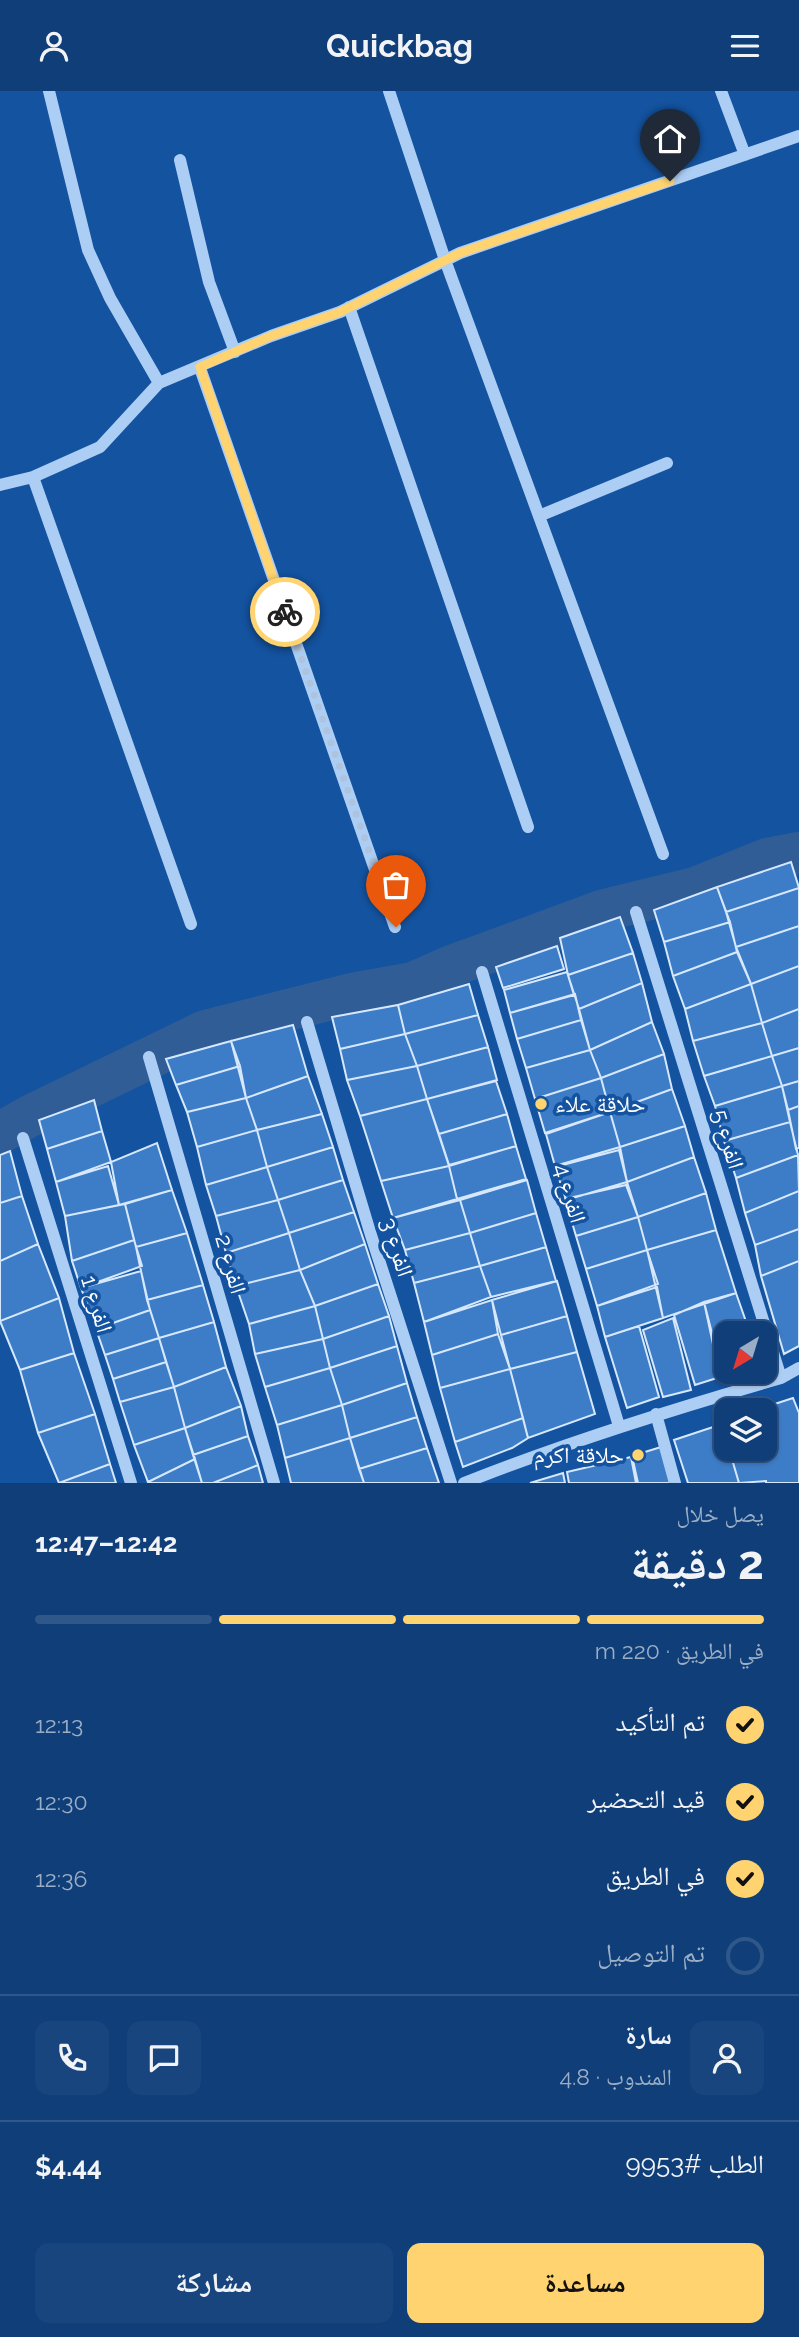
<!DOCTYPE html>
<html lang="ar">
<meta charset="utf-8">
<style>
body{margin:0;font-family:Raleway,"Noto Naskh Arabic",sans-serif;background:#18457d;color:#f1f3f6;direction:rtl;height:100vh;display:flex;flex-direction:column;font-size:26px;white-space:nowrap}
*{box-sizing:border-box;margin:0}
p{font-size:23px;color:#9baec6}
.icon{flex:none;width:38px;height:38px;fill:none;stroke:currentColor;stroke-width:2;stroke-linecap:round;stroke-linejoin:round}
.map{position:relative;height:1392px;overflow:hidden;direction:ltr}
.panel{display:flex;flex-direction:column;background:#0f3e78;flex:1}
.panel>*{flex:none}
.needle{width:46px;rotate:218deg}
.tools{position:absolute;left:714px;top:1230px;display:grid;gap:14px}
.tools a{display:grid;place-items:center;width:63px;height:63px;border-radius:14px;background:#0f3e78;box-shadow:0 2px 5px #0004,0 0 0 2px #2f578a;font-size:35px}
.pin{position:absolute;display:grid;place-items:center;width:60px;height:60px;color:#fff;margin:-72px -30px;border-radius:50% 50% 50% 0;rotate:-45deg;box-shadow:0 0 7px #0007}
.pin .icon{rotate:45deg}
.courier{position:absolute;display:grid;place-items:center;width:70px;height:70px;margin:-35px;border:5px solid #ffd470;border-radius:50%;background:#fff;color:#222;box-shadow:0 2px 9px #0007}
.headline em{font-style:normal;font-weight:700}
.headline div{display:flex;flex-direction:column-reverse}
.headline{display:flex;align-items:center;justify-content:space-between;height:119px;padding:0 35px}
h1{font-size:46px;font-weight:700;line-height:52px}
.bar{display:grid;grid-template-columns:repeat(4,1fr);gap:10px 7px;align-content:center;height:84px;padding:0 35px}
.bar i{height:9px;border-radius:5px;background:#2f578a}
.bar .on{background:#ffd470}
.bar p{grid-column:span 4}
.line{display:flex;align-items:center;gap:18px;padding:0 35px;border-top:2px solid #2f578a}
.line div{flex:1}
.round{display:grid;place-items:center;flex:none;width:74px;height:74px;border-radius:14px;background:#18457d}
ol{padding:0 35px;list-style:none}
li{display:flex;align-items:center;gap:21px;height:77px}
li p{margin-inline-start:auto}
li .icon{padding:7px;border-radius:50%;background:#ffd470;color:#111;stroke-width:4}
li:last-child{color:#9baec6}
li i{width:38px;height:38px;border:4px solid #2f578a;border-radius:50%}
.button{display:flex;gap:14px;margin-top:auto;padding:14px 35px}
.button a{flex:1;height:80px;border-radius:14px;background:#ffd470;color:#111;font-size:28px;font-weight:700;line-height:80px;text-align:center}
.button a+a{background:#18457d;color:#f1f3f6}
header{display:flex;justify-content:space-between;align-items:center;height:91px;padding:0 35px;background:#0f3e78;font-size:32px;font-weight:700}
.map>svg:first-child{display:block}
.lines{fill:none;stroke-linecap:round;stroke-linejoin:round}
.river{stroke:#305d95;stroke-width:42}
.building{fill:#3d7cc6;stroke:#d6e8fd;stroke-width:2}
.minor{stroke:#adcef4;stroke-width:12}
.done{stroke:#adc3de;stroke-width:7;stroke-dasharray:0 12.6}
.route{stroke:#ffd470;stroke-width:9}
.poi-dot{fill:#ffd470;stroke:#1453a0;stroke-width:2.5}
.labels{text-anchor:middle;stroke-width:7;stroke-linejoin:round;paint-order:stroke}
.poi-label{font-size:23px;fill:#fff;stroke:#1453a0;text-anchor:start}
.street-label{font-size:23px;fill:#fff;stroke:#1453a0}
</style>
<header><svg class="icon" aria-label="menu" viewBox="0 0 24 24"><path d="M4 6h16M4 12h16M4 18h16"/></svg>Quickbag<svg class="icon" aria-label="person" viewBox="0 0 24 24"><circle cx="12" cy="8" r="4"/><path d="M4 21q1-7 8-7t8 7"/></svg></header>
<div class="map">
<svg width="799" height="1392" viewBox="0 0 799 1392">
<rect width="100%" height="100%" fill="#1453a0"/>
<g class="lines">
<!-- river -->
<path class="river" d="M0,1042L30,1025L205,940L351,903L413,892L449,876L601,820L695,797L767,768L799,762"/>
</g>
<!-- building -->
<path class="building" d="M791,771L799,797L726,821L717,796Z
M717,796L730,831L664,851L654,819Z
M799,797V835L736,856L726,821Z
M620,826L633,862L568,884L560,847Z
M730,831L737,861L673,885L664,851Z
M799,835V875L751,893L736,856Z
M557,855L564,878L503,897L496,876Z
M737,861L751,893L685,918L673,885Z
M633,862L642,892L579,918L568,884Z
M799,875V918L762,932L751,893Z
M567,881L574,904L510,922L504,899Z
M642,892L652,931L590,959L579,918Z
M469,893L478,924L405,943L398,914Z
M751,893L762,932L693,950L685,918Z
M575,903L581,929L517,948L510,922Z
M398,914L405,943L340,958L332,926Z
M799,918V957L772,965L762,932Z
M478,924L488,956L417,975L405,943Z
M581,929L590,959L526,977L517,948Z
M652,931L664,963L601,987L590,959Z
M762,932L772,965L704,985L693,950Z
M293,934L308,985L246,1007L231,950Z
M405,943L417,975L347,989L340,958Z
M231,950L240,975L176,994L166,968Z
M488,956L497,989L427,1008L417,975Z
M799,957V990L782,995L772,965Z
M590,959L601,987L535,1008L526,977Z
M664,963L672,998L610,1021L601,987Z
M772,965L782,995L715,1015L704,985Z
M240,975L246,1007L187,1021L176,994Z
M417,975L427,1008L360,1025L347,989Z
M308,985L322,1023L257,1039L246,1007Z
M601,987L610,1021L545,1042L535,1008Z
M496,990L507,1023L439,1043L427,1008Z
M799,990V1015L788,1019L782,995Z
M782,995L790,1031L724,1050L715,1015Z
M672,998L685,1035L620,1056L610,1021Z
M246,1007L257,1039L197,1056L187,1021Z
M427,1008L449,1075L381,1090L360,1025Z
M94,1009L102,1040L47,1058L39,1029Z
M799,1015V1057L796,1058L788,1019Z
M610,1021L620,1056L555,1075L546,1043Z
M322,1023L333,1056L267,1076L257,1039Z
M507,1023L516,1055L449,1074L439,1043Z
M790,1031L798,1064L736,1087L724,1050Z
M685,1035L694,1066L627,1091L620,1056Z
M257,1039L267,1076L206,1094L197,1056Z
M102,1040L111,1071L56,1091L47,1058Z
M157,1052L172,1099L119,1114L111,1071Z
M516,1055L526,1088L457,1108L449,1075Z
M333,1056L343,1089L278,1109L267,1076Z
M619,1059L627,1091L566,1109L555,1076Z
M10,1060L22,1105L0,1112V1064Z
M798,1064L799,1100L745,1122L736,1087Z
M694,1066L706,1102L638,1126L627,1091Z
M108,1075L119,1114L65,1125L56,1091Z
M449,1075L457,1108L393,1127L381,1090Z
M267,1076L278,1109L216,1125L206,1094Z
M343,1089L354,1121L289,1142L278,1109Z
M527,1089L536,1122L470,1142L460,1109Z
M626,1094L638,1126L576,1145L565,1108Z
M172,1099L187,1142L136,1156L125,1113Z
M799,1100V1138L755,1154L745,1122Z
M706,1102L716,1139L647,1159L638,1126Z
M22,1105L38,1153L0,1170V1112Z
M278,1109L289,1142L226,1162L216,1125Z
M460,1109L470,1142L405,1159L393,1127Z
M125,1113L134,1149L72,1170L65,1125Z
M354,1121L365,1153L300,1179L289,1142Z
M536,1122L546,1156L480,1175L470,1142Z
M638,1126L647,1159L586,1178L576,1145Z
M799,1138V1170L761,1185L755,1154Z
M716,1139L736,1202L663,1227L647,1159Z
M187,1142L203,1194L147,1209L136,1156Z
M289,1142L300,1179L236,1195L226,1162Z
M470,1142L480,1175L414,1192L405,1159Z
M134,1149L142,1175L81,1197L72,1170Z
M38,1153L59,1207L0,1230V1170Z
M365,1153L378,1193L315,1215L300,1179Z
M546,1156L556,1190L491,1206L480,1175Z
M647,1159L658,1193L597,1215L586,1178Z
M799,1170V1255L784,1263L761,1185Z
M480,1175L491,1206L424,1231L414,1192Z
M300,1179L315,1215L249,1233L236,1195Z
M141,1180L150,1219L96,1238L81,1197Z
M557,1190L567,1225L501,1244L492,1209Z
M378,1193L389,1225L323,1248L315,1215Z
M203,1194L214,1231L159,1247L147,1209Z
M657,1196L663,1227L605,1246L597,1215Z
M736,1202L750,1242H726V1281H738L723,1285L704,1211Z
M59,1207L74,1262L20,1279L0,1230Z
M492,1209L498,1243L432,1264L424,1231Z
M704,1211L720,1286L695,1294L674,1224Z
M315,1215L323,1248L255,1263L249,1233Z
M150,1219L159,1247L105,1264L96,1238Z
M389,1225L397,1255L330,1277L323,1248Z
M567,1225L577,1261L510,1278L501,1244Z
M673,1227L691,1299L663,1306L643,1239Z
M214,1231L226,1276L174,1296L159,1247Z
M639,1235L659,1306L627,1317L605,1246Z
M498,1243L510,1278L440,1297L432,1264Z
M159,1247L166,1271L113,1288L105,1264Z
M323,1248L330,1277L265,1296L255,1263Z
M397,1255L407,1292L342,1314L330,1277Z
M577,1261L595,1323L528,1347L510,1278Z
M74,1262L95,1323L38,1342L20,1279Z
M166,1271L174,1296L120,1311L113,1288Z
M226,1276L241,1315L185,1337L174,1296Z
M330,1277L342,1314L277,1334L265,1296Z
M510,1278L523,1327L455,1351L440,1297Z
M407,1292L417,1326L350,1347L342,1314Z
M174,1296L185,1337L134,1354L120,1311Z
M793,1307L799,1322V1392H766V1390L739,1392L729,1358H765V1320H753Z
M342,1314L350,1347L285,1367L277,1334Z
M241,1315L248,1345L193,1364L185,1337Z
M95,1323L110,1373L59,1392L38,1342Z
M417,1326L427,1357L359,1378L350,1347Z
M523,1327L528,1347L512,1357L463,1376L455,1351Z
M726,1328V1347L721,1330Z
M722,1333L726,1358H729L739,1392H688L674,1349Z
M185,1337L195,1368L148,1391L134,1354Z
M248,1345L258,1374L213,1392H202L193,1364Z
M350,1347L364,1392H291L285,1367Z
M661,1356L671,1392H638L632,1365Z
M427,1357L439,1392H364L359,1378Z
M631,1366L636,1392H569L567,1381Z
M195,1368L202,1392H149L148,1391Z
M110,1373L116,1392H59Z
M258,1374L263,1392H213Z
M563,1382L565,1392H530Z"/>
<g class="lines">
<!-- minor -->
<path class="minor" d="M49,0L88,159L110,207L159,292
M389,0L445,169L663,763
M721,0L745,64
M180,69L209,191L235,261
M349,216L528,736
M200,277L395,836
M33,386L191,833
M0,394L33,386L100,356L159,292L271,245L340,221L460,162L799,45
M539,425L667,372
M636,821L781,1287
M482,881L619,1335
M307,931L370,1141L451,1392
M149,966L274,1392
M23,1047L131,1392
M656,1323L675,1392
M464,1392C567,1351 673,1318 781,1287L799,1277"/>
</g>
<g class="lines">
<!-- done -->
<path class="done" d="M285,521L396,836"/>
<!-- route -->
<path class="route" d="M285,521L200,276L271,245L340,221L460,162L670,90"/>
</g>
<!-- markers -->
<g class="poi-dot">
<circle cx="541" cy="1013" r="7"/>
<circle cx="638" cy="1364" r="7"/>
</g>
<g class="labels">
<!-- poi labels -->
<g class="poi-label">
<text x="555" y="1021">حلاقة علاء</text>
<text x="624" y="1372" text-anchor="end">حلاقة اكرم</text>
</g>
<!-- street labels -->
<g class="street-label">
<text transform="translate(728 1048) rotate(73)" y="8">الفرع 5</text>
<text transform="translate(570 1102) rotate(73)" y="8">الفرع 4</text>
<text transform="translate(397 1156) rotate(72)" y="8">الفرع 3</text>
<text transform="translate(231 1173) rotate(74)" y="8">الفرع 2</text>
<text transform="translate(97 1213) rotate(73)" y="8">الفرع 1</text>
</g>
</g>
</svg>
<div class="tools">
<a><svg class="needle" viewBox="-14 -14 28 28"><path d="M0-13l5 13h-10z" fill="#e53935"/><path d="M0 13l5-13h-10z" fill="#9baec6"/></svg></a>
<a><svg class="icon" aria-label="layers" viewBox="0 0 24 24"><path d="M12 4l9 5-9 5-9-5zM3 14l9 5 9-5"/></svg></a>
</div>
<div class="pin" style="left:396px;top:836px;background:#ea580c"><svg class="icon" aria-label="bag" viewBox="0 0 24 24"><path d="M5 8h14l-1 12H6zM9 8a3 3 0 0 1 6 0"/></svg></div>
<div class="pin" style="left:670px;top:90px;background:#1f2937"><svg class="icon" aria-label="home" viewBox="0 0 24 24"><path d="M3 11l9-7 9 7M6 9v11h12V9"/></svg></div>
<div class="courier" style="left:285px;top:521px"><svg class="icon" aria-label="bike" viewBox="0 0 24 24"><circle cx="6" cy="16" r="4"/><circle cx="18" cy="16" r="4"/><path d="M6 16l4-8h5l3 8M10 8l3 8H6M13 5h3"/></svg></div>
</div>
<section class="panel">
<div class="headline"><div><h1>2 دقيقة</h1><p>يصل خلال</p></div><em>12:42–12:47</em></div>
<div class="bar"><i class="on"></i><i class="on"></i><i class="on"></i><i></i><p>في الطريق · 220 m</p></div>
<ol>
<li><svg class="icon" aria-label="check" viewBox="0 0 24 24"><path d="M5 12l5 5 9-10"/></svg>تم التأكيد<p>12:13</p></li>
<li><svg class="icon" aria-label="check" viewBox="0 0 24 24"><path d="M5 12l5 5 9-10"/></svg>قيد التحضير<p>12:30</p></li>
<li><svg class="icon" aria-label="check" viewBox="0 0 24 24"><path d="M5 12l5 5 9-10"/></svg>في الطريق<p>12:36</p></li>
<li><i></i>تم التوصيل</li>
</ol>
<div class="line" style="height:126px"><a class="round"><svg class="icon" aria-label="person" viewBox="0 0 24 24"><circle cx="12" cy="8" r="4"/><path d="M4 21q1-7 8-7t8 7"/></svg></a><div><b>سارة</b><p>المندوب · 4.8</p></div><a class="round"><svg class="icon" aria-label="chat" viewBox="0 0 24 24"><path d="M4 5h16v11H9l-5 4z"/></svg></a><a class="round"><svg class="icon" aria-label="phone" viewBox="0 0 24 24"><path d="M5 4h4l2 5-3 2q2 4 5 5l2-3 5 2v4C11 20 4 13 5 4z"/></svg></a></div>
<div class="line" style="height:91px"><div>الطلب #9953</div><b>$4.44</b></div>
<div class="button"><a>مساعدة</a><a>مشاركة</a></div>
</section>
